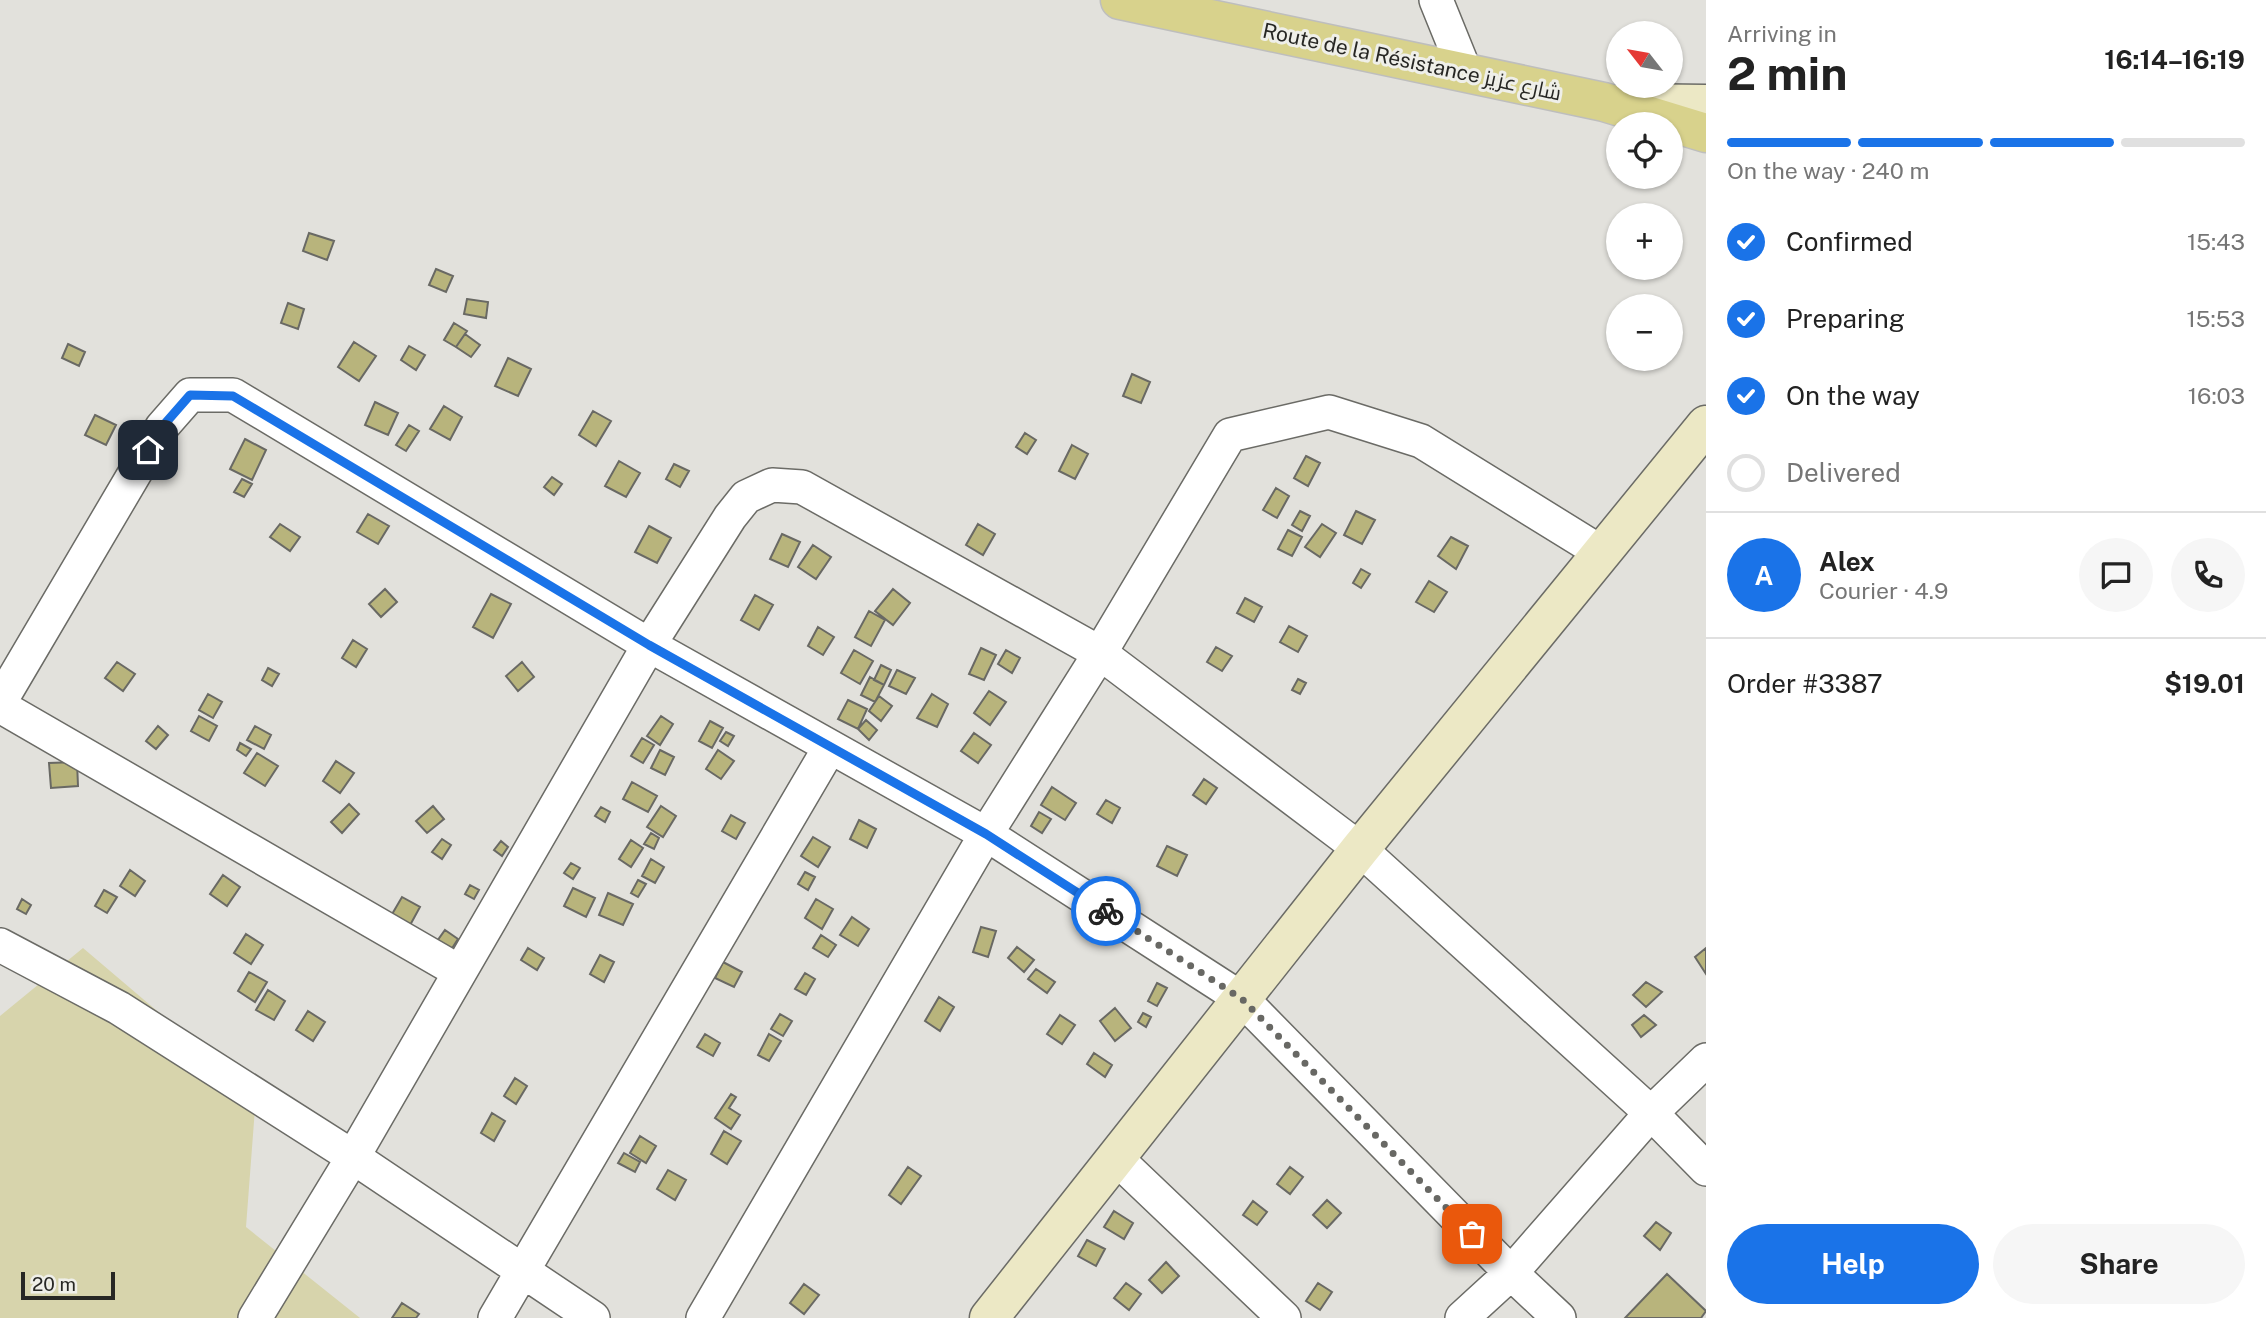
<!DOCTYPE html>
<meta charset="utf-8">
<style>
body{margin:0;font-family:"Public Sans",Cairo,sans-serif;background:#f6f6f6;color:#222;height:100vh;display:flex;flex-direction:column;font-size:26px;white-space:nowrap}
*{box-sizing:border-box;margin:0}
p{font-size:23px;color:#767676}
.icon{flex:none;width:38px;height:38px;fill:none;stroke:currentColor;stroke-width:2;stroke-linecap:round;stroke-linejoin:round}
.map{position:relative;flex:1;overflow:hidden}
.sheet{display:flex;flex-direction:column;background:#fff;width:560px}
.sheet>*{flex:none}
.needle{width:46px;rotate:301deg}
.buttons{position:absolute;left:1606px;top:21px;display:grid;gap:14px}
.buttons a{display:grid;place-items:center;width:77px;height:77px;border-radius:50%;background:#fff;box-shadow:0 2px 5px #0004;font-size:35px}
.scale{position:absolute;left:21px;bottom:18px;width:94px;box-sizing:border-box;padding-left:7px;border:4px solid #272724;border-top:0;font-size:19px;line-height:24px;white-space:nowrap;color:#272724;-webkit-text-stroke:5px #efefe9;paint-order:stroke}
.pin{position:absolute;display:grid;place-items:center;width:60px;height:60px;color:#fff;margin:-30px;border-radius:14px;box-shadow:0 4px 10px #0006}
.courier{position:absolute;display:grid;place-items:center;width:70px;height:70px;margin:-35px;border:5px solid #1a73e8;border-radius:50%;background:#fff;color:#222;box-shadow:0 2px 9px #0007}
.headline em{font-style:normal;font-weight:700}
.headline div{display:flex;flex-direction:column-reverse}
.headline{display:flex;align-items:center;justify-content:space-between;height:119px;padding:0 21px}
h1{font-size:46px;font-weight:700;line-height:52px}
.bar{display:grid;grid-template-columns:repeat(4,1fr);gap:10px 7px;align-content:center;height:84px;padding:0 21px}
.bar i{height:9px;border-radius:5px;background:#e0e0e0}
.bar .on{background:#1a73e8}
.bar p{grid-column:span 4}
.line{display:flex;align-items:center;gap:18px;padding:0 21px;border-top:2px solid #e0e0e0}
.line div{flex:1}
.round{display:grid;place-items:center;flex:none;width:74px;height:74px;border-radius:37px;background:#f6f6f6}
ol{padding:0 21px;list-style:none}
li{display:flex;align-items:center;gap:21px;height:77px}
li p{margin-inline-start:auto}
li .icon{padding:7px;border-radius:50%;background:#1a73e8;color:#fff;stroke-width:4}
li:last-child{color:#767676}
li i{width:38px;height:38px;border:4px solid #e0e0e0;border-radius:50%}
.button{display:flex;gap:14px;margin-top:auto;padding:14px 21px}
.button a{flex:1;height:80px;border-radius:42px;background:#1a73e8;color:#fff;font-size:28px;font-weight:700;line-height:80px;text-align:center}
.button a+a{background:#f6f6f6;color:#222}
main{display:flex;flex:1;min-height:0}
.map>svg:first-child{display:block}
.green{fill:#d7d4ac}
.building{fill:#b8b47c;stroke:#696964;stroke-width:2}
.lines{fill:none;stroke-linecap:round;stroke-linejoin:round}
.street-casing{stroke:#6b6b66;stroke-width:36}
.secondary-casing{stroke:#6b6b66;stroke-width:41}
.primary-casing{stroke:#bebebd;stroke-width:41}
.street{stroke:#fff;stroke-width:33}
.secondary{stroke:#ece8c5;stroke-width:38}
.primary{stroke:#d8d28c;stroke-width:38}
.done{stroke:#686864;stroke-width:7;stroke-dasharray:0 12.6}
.route{stroke:#1a73e8;stroke-width:9}
.labels{text-anchor:middle;stroke-width:6;stroke-linejoin:round;paint-order:stroke}
.street-label{font-size:21px;fill:#272724;stroke:#efefe9}
</style>
<main>
<div class="map">
<svg width="1706" height="1318" viewBox="0 0 1706 1318">
<rect width="100%" height="100%" fill="#e2e1dc"/>
<!-- green -->
<path class="green" d="M83,948L256,1095L246,1227L360,1318H0V1016Z"/>
<!-- building -->
<path class="building" d="M309,233L334,241L327,260L303,251Z
M436,269L453,276L446,292L429,285Z
M467,299L488,302L486,318L464,314Z
M288,303L304,309L298,329L281,323Z
M454,323L467,331L456,347L444,340Z
M465,334L480,345L471,357L456,347Z
M354,342L376,356L359,381L338,367Z
M68,344L85,352L79,366L62,358Z
M409,346L425,355L416,370L401,360Z
M508,358L531,369L518,396L495,386Z
M1132,374L1150,382L1141,403L1123,396Z
M375,402L398,413L388,435L365,425Z
M444,406L462,417L450,440L430,429Z
M593,411L611,421L596,446L579,435Z
M95,415L116,425L106,445L85,435Z
M409,425L419,431L406,451L396,445Z
M1025,433L1036,440L1027,454L1016,447Z
M245,439L266,450L252,480L230,469Z
M1072,445L1088,454L1075,479L1059,471Z
M1306,456L1320,463L1308,486L1294,478Z
M619,461L640,473L626,497L605,486Z
M674,464L689,471L680,487L666,479Z
M552,477L562,484L554,495L544,487Z
M242,479L252,484L244,497L234,492Z
M1276,488L1289,496L1277,518L1263,510Z
M1300,511L1310,516L1302,531L1292,525Z
M1356,511L1375,520L1362,544L1344,535Z
M368,514L389,526L378,544L357,532Z
M280,524L300,537L290,551L270,537Z
M978,524L995,534L983,555L966,545Z
M1322,524L1336,533L1320,557L1305,547Z
M649,526L671,538L657,563L635,552Z
M1288,530L1302,537L1292,556L1278,549Z
M782,534L800,542L788,567L770,559Z
M1451,537L1468,546L1456,569L1438,556Z
M813,545L831,557L816,579L798,567Z
M1361,569L1370,574L1361,588L1353,583Z
M1429,581L1447,592L1434,612L1416,602Z
M385,589L397,602L381,617L369,604Z
M893,589L910,603L893,625L875,611Z
M491,594L511,604L493,638L473,627Z
M755,595L773,605L759,630L741,620Z
M1245,598L1262,607L1254,622L1237,613Z
M869,611L885,620L871,646L855,637Z
M1289,626L1307,636L1298,652L1280,642Z
M818,627L834,637L823,655L808,646Z
M353,640L367,649L356,667L342,658Z
M1216,647L1232,656L1222,671L1207,662Z
M981,648L996,655L984,680L969,674Z
M854,650L873,661L860,684L841,673Z
M1006,650L1020,658L1012,673L998,664Z
M117,662L135,674L123,691L105,678Z
M522,662L534,677L518,691L506,676Z
M881,665L891,670L884,685L874,680Z
M268,668L279,674L272,686L262,680Z
M897,670L915,678L906,694L889,686Z
M870,677L884,685L875,702L861,695Z
M1298,679L1306,683L1300,694L1292,690Z
M989,691L1006,702L990,725L974,713Z
M208,694L222,702L213,718L199,710Z
M932,694L948,704L937,727L917,718Z
M879,696L892,706L881,721L869,711Z
M848,700L867,709L858,729L838,719Z
M199,716L217,726L209,741L191,731Z
M661,716L673,724L660,745L647,736Z
M866,720L877,730L869,740L858,729Z
M710,721L723,728L712,748L699,741Z
M158,726L168,735L156,749L146,741Z
M255,726L271,735L264,749L247,740Z
M726,732L734,736L728,746L720,741Z
M974,733L991,745L978,763L961,751Z
M642,738L654,745L643,763L631,756Z
M240,743L251,749L246,756L237,750Z
M660,750L674,757L665,775L651,768Z
M718,750L734,761L721,779L706,769Z
M257,753L278,766L265,786L244,773Z
M336,761L354,773L340,793L323,781Z
M77,762L78,786L51,788L49,763Z
M1204,779L1217,788L1206,804L1193,795Z
M632,782L657,796L648,812L623,799Z
M1052,787L1076,803L1065,820L1041,805Z
M1106,800L1120,808L1112,823L1097,814Z
M349,804L359,814L342,833L331,822Z
M433,806L444,819L427,833L416,821Z
M661,806L676,816L663,837L647,827Z
M601,807L610,812L605,822L595,816Z
M1039,812L1051,819L1042,833L1031,826Z
M731,815L745,823L736,839L722,831Z
M859,820L876,829L867,848L850,839Z
M651,833L659,838L654,849L644,844Z
M813,837L830,847L818,867L801,856Z
M442,839L451,845L442,859L432,852Z
M631,840L643,848L631,867L619,859Z
M501,841L508,847L502,856L494,850Z
M1167,846L1187,855L1177,876L1157,866Z
M651,859L664,867L655,883L642,876Z
M571,863L580,868L573,879L564,873Z
M130,870L145,881L135,896L120,886Z
M805,872L815,877L808,890L798,884Z
M223,875L240,887L227,906L210,894Z
M638,880L646,884L638,897L631,893Z
M470,885L479,890L474,899L465,894Z
M573,888L595,898L586,917L564,906Z
M104,890L117,897L107,913L95,906Z
M608,893L633,904L623,925L599,915Z
M402,897L420,907L409,927L391,916Z
M22,899L31,905L26,914L17,909Z
M816,899L833,909L822,929L805,918Z
M852,917L869,929L858,946L840,935Z
M981,927L996,931L988,957L973,952Z
M445,930L458,939L449,953L435,944Z
M246,934L263,945L251,964L234,953Z
M821,935L836,945L828,957L813,948Z
M1017,947L1034,960L1024,972L1008,958Z
M528,948L544,958L537,970L521,960Z
M1706,948V974L1695,957Z
M600,955L614,962L604,982L590,974Z
M723,962L742,972L734,987L715,978Z
M1036,969L1055,982L1047,993L1028,979Z
M249,972L267,982L255,1002L238,991Z
M805,973L815,979L806,995L795,989Z
M1646,982L1662,992L1646,1007L1633,995Z
M1157,983L1167,988L1157,1006L1148,1001Z
M268,990L285,1001L274,1020L256,1010Z
M939,997L954,1007L940,1031L925,1021Z
M1115,1008L1131,1028L1115,1041L1100,1021Z
M308,1011L325,1022L313,1041L296,1030Z
M1143,1013L1151,1017L1146,1027L1138,1022Z
M780,1014L792,1021L783,1036L771,1029Z
M1060,1015L1075,1025L1062,1044L1047,1034Z
M1644,1015L1656,1025L1641,1037L1632,1025Z
M705,1034L720,1043L713,1056L697,1047Z
M769,1034L781,1041L769,1061L758,1055Z
M1094,1053L1112,1065L1105,1077L1087,1064Z
M515,1078L527,1086L516,1104L504,1096Z
M731,1094L736,1097L729,1108L740,1115L731,1129L715,1118Z
M492,1113L505,1121L494,1141L481,1133Z
M724,1131L741,1141L727,1164L711,1154Z
M640,1136L656,1146L646,1163L630,1153Z
M624,1153L640,1162L635,1172L618,1163Z
M908,1167L921,1176L901,1204L889,1195Z
M1290,1167L1303,1177L1290,1194L1277,1184Z
M668,1170L686,1180L675,1200L657,1189Z
M1327,1200L1341,1213L1327,1228L1313,1215Z
M1253,1201L1267,1212L1257,1225L1243,1215Z
M1114,1211L1133,1223L1124,1239L1104,1227Z
M1656,1222L1671,1233L1660,1250L1644,1236Z
M1087,1240L1105,1249L1096,1266L1078,1256Z
M1166,1262L1179,1276L1162,1293L1149,1280Z
M1667,1274L1706,1311L1701,1318H1625Z
M1126,1283L1141,1294L1129,1310L1114,1298Z
M1318,1283L1332,1292L1320,1310L1306,1301Z
M804,1284L819,1295L804,1314L790,1303Z
M402,1303L419,1314L416,1318H392Z"/>
<g class="lines">
<defs>
<path id="street" d="M1436,0L1466,74
M0,702L162,427L190,395H233L649,645L986,834L1242,999L1511,1273L1559,1318
M0,706L460,972
M0,945L119,1008L353,1157L593,1318
M1116,1158L1284,1318
M255,1318L353,1157L649,645L730,517L746,497L772,485L802,487L1100,653L1360,849L1651,1113L1706,1169
M495,1318L830,747
M703,1318L986,834L1100,653L1230,435L1329,412L1421,441L1602,553
M1462,1318L1511,1273L1651,1113L1706,1060"/>
<path id="secondary" d="M1623,103L1706,104
M989,1318L1360,849L1706,425"/>
<path id="primary" d="M1120,0L1604,102L1706,133"/>
</defs>
<!-- street casing -->
<use href="#street" class="street-casing"/>
<!-- secondary casing -->
<use href="#secondary" class="secondary-casing"/>
<!-- primary casing -->
<use href="#primary" class="primary-casing"/>
<!-- street -->
<use href="#street" class="street"/>
<!-- secondary -->
<use href="#secondary" class="secondary"/>
<!-- primary -->
<use href="#primary" class="primary"/>
</g>
<g class="lines">
<!-- done -->
<path class="done" d="M1106,911L1242,999L1472,1234"/>
<!-- route -->
<path class="route" d="M148,450L162,427L190,395L233,396L649,645L986,834L1106,911"/>
</g>
<g class="labels">
<!-- street labels -->
<g class="street-label">
<text transform="translate(1412 62) rotate(12)" y="7">Route de la Résistance شارع عزيز</text>
</g>
</g>
</svg>
<div class="buttons">
<a><svg class="needle" viewBox="-14 -14 28 28"><path d="M0-13l5 13h-10z" fill="#e53935"/><path d="M0 13l5-13h-10z" fill="#767676"/></svg></a>
<a><svg class="icon" aria-label="locate" viewBox="0 0 24 24"><circle cx="12" cy="12" r="6"/><path d="M12 2v4M12 18v4M2 12h4M18 12h4"/></svg></a>
<a>+</a>
<a>−</a>
</div>
<div class="scale">20 m</div>
<div class="pin" style="left:1472px;top:1234px;background:#ea580c"><svg class="icon" aria-label="bag" viewBox="0 0 24 24"><path d="M5 8h14l-1 12H6zM9 8a3 3 0 0 1 6 0"/></svg></div>
<div class="pin" style="left:148px;top:450px;background:#1f2937"><svg class="icon" aria-label="home" viewBox="0 0 24 24"><path d="M3 11l9-7 9 7M6 9v11h12V9"/></svg></div>
<div class="courier" style="left:1106px;top:911px"><svg class="icon" aria-label="bike" viewBox="0 0 24 24"><circle cx="6" cy="16" r="4"/><circle cx="18" cy="16" r="4"/><path d="M6 16l4-8h5l3 8M10 8l3 8H6M13 5h3"/></svg></div>
</div>
<section class="sheet">
<div class="headline"><div><h1>2 min</h1><p>Arriving in</p></div><em>16:14–16:19</em></div>
<div class="bar"><i class="on"></i><i class="on"></i><i class="on"></i><i></i><p>On the way · 240 m</p></div>
<ol>
<li><svg class="icon" aria-label="check" viewBox="0 0 24 24"><path d="M5 12l5 5 9-10"/></svg>Confirmed<p>15:43</p></li>
<li><svg class="icon" aria-label="check" viewBox="0 0 24 24"><path d="M5 12l5 5 9-10"/></svg>Preparing<p>15:53</p></li>
<li><svg class="icon" aria-label="check" viewBox="0 0 24 24"><path d="M5 12l5 5 9-10"/></svg>On the way<p>16:03</p></li>
<li><i></i>Delivered</li>
</ol>
<div class="line" style="height:126px"><b class="round" style="background:#1a73e8;color:#fff">A</b><div><b>Alex</b><p>Courier · 4.9</p></div><a class="round"><svg class="icon" aria-label="chat" viewBox="0 0 24 24"><path d="M4 5h16v11H9l-5 4z"/></svg></a><a class="round"><svg class="icon" aria-label="phone" viewBox="0 0 24 24"><path d="M5 4h4l2 5-3 2q2 4 5 5l2-3 5 2v4C11 20 4 13 5 4z"/></svg></a></div>
<div class="line" style="height:91px"><div>Order #3387</div><b>$19.01</b></div>
<div class="button"><a>Help</a><a>Share</a></div>
</section>
</main>
